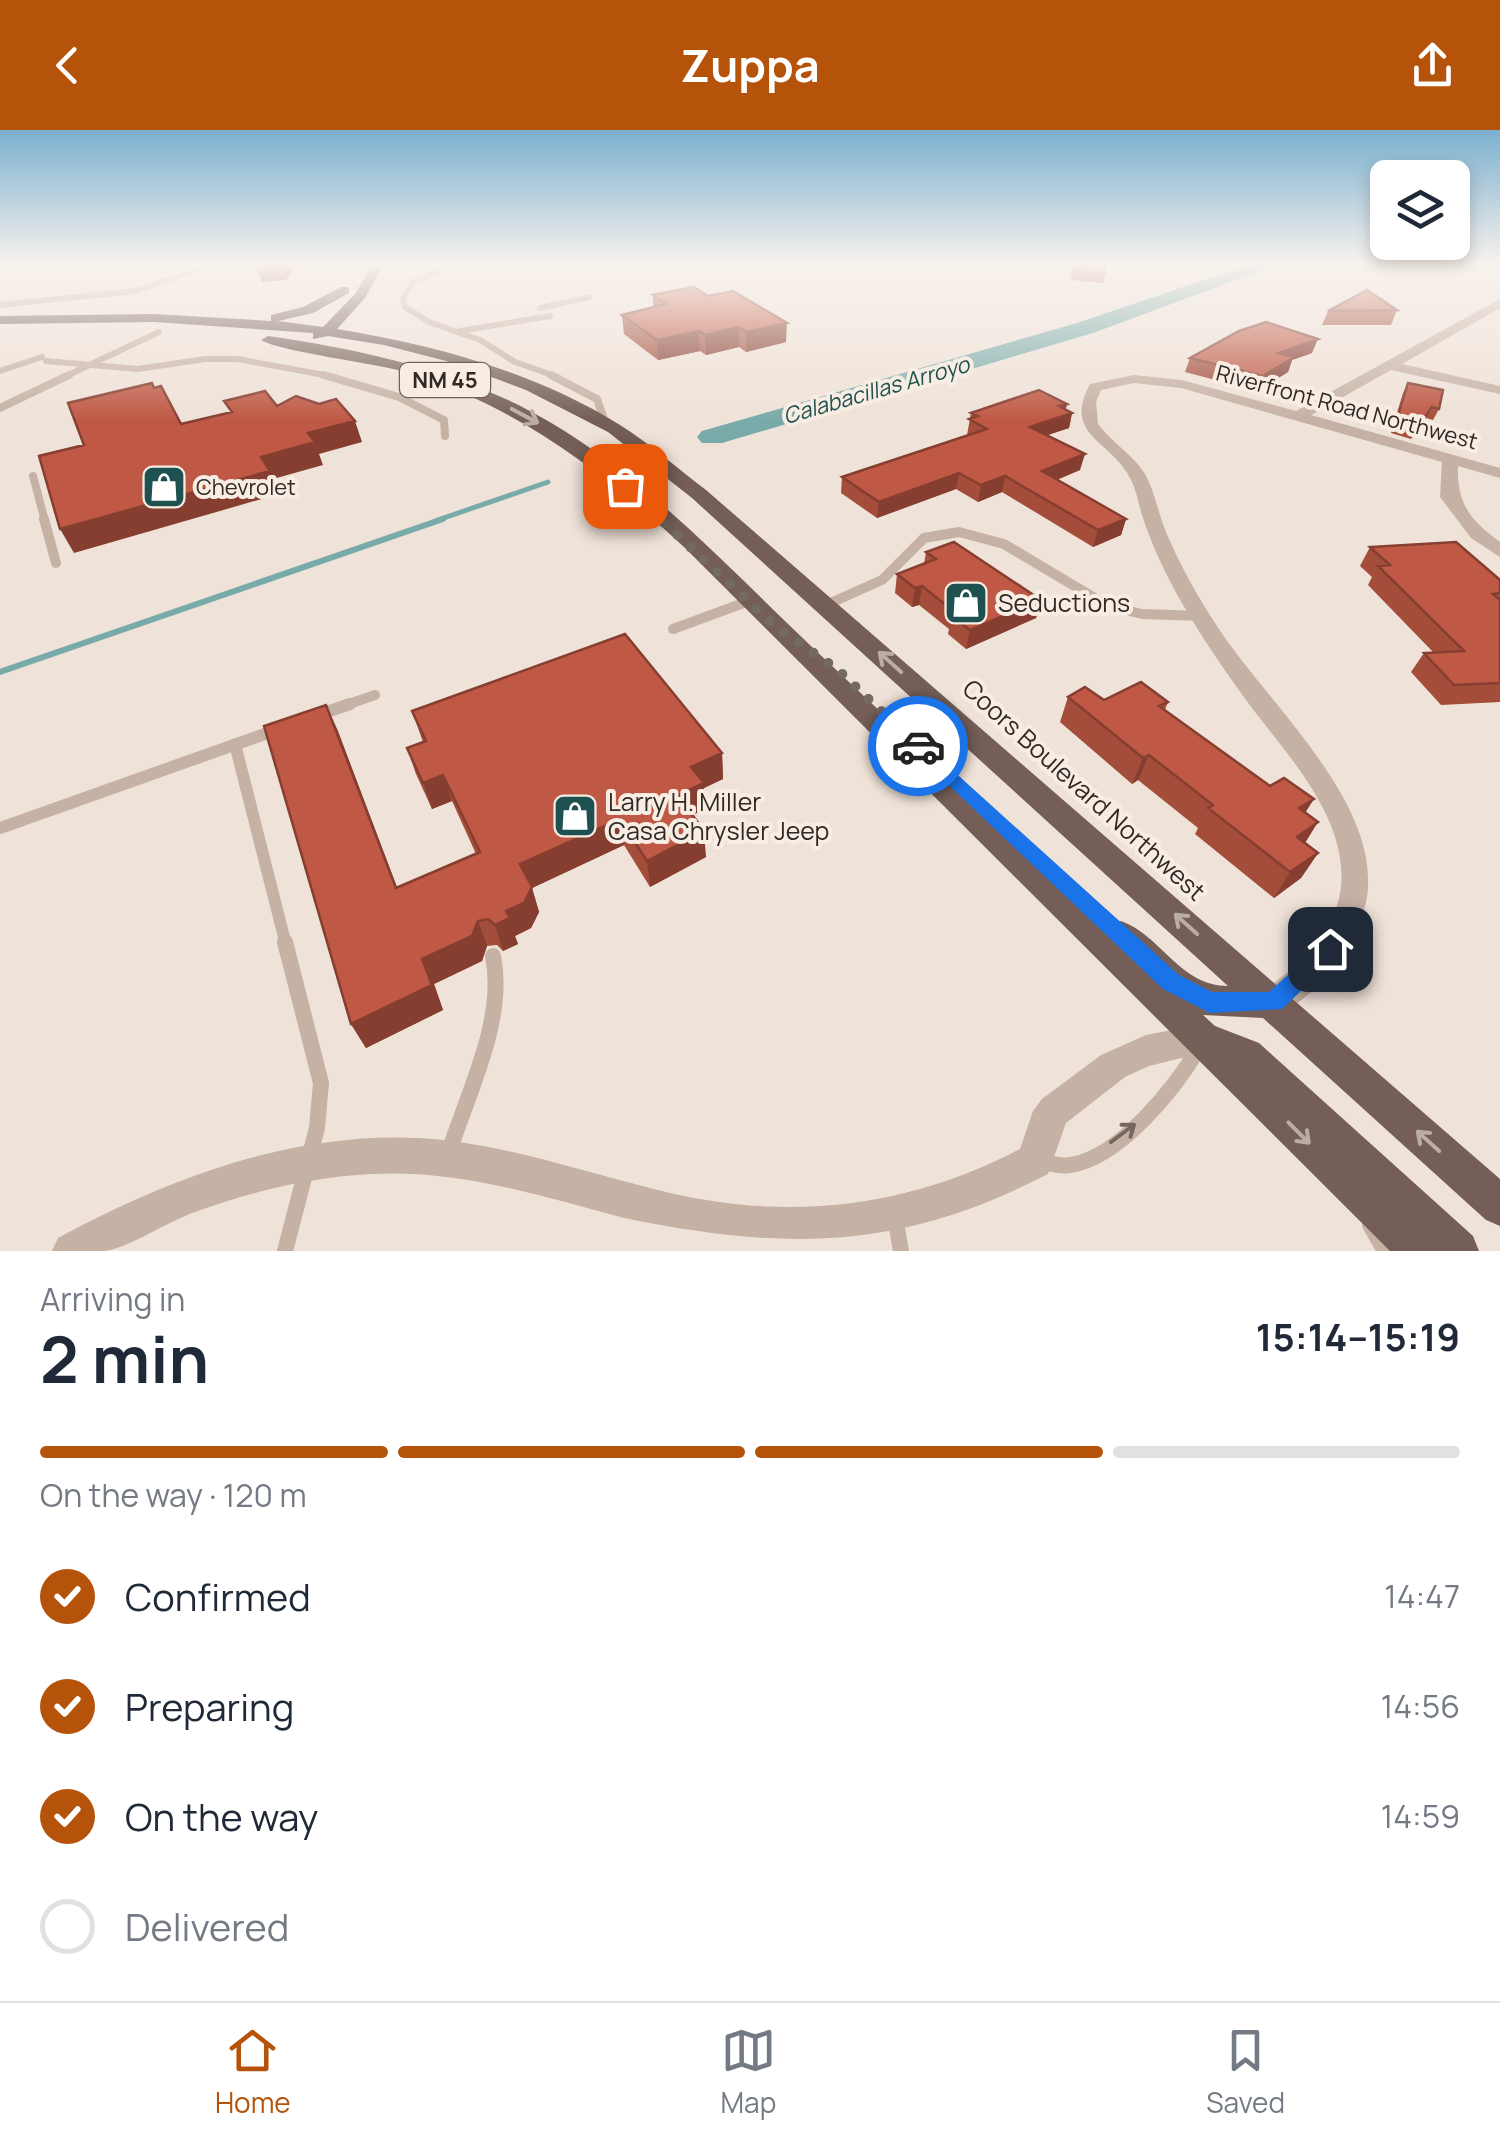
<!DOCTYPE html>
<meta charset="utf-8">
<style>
body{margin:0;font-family:Manrope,sans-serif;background:#f2f2f3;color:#1f2937;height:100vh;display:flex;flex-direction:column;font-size:38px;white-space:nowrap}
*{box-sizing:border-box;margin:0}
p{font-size:32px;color:#747a83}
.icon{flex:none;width:55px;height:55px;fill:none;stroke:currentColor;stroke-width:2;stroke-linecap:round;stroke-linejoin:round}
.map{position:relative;height:1121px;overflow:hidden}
.details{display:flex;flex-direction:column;background:#fff;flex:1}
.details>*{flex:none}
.fabs{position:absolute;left:1370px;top:30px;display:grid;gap:20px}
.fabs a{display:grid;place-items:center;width:100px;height:100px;border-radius:15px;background:#fff;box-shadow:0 5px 15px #0003;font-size:50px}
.pin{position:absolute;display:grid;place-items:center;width:85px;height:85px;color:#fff;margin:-42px;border-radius:20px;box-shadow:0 5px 15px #0006}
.courier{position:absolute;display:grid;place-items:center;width:100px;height:100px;margin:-50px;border:8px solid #1a73e8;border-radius:50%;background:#fff;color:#222;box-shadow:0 2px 12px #0007}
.head em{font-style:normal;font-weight:700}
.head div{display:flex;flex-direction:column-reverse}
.head{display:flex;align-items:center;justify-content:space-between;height:170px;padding:0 40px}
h1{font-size:65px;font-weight:700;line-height:75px}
.bar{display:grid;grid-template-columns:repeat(4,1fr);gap:15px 10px;align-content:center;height:120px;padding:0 40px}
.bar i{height:12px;border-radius:8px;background:#e0e1e3}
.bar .selected{background:#b45309}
.bar p{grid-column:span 4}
ol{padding:0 40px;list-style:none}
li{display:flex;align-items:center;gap:30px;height:110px}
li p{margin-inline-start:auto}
li .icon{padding:10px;border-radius:50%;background:#b45309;color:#fff;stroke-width:4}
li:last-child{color:#747a83}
li i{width:55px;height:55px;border:5px solid #e0e1e3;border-radius:50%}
header{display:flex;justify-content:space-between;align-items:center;height:130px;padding:0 40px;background:#b45309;color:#fff;font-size:45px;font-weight:700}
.menu{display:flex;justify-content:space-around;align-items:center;height:140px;border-top:2px solid #e0e1e3;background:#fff;font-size:28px;color:#747a83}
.menu a{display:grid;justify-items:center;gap:5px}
.menu .selected{color:#b45309}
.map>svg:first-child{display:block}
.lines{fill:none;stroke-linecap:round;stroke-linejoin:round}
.stream-far1{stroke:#78aaa9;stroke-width:5}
.stream{stroke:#78aaa9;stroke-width:6}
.river{fill:#78aaa9;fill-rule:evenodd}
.service-far4{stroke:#c6b1a5;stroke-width:6}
.service-far3{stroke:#c6b1a5;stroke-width:8}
.service-far2{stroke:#c6b1a5;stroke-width:10}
.service-far1{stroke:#c6b1a5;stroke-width:12}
.service{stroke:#c6b1a5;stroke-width:16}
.minor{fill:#c6b1a5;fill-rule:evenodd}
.primary{fill:#745e57;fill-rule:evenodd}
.wall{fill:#a44d3b}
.shaded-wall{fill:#863e30}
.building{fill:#bf5945;stroke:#863e30;stroke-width:2.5}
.oneway{stroke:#bcada4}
.oneway2{stroke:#75665f}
.route{fill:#1a73e8}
.done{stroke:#746a64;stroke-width:10;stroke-dasharray:0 18}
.labels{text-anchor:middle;stroke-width:8;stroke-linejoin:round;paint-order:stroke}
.shield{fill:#f7ede3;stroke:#6d645f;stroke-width:2.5}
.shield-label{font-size:22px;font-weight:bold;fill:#322926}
.far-water-label{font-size:22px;font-style:italic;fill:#1e5150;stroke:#f7ede3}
.far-street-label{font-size:22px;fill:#322926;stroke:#f7ede3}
.far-poi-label{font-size:22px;fill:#322926;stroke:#f7ede3;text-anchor:start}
.poi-label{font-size:25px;fill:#322926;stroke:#f7ede3;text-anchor:start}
.street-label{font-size:25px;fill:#322926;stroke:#f7ede3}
</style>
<header><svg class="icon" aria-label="back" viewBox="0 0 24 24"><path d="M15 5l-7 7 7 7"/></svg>Zuppa<svg class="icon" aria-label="share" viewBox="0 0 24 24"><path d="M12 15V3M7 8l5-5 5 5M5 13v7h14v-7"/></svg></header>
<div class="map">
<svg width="1500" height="1121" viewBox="0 0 1500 1121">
<rect width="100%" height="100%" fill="#efe2d8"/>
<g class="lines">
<!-- stream-far1 -->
<path class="stream-far1" d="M435,391L548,352"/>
<!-- stream -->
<path class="stream" d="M0,542L443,389"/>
<!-- river -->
<path class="river" d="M1248,135H1276L1093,203L722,313H702L697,307L702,301L1077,193Z"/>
<!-- service-far4 -->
<path class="service-far4" d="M450,136L413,152L403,168L405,177L429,192L480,210L515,232L558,247
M0,175L135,161L211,135
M540,178L590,167
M460,201L550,186
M46,231L138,239L205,229H238L335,247
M0,241L42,227
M64,247L159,202"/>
<!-- service-far3 -->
<path class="service-far3" d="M324,245L399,267L444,290L445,306
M551,245L597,269L605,293
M0,278L69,245
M33,346L45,391"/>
<!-- service-far2 -->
<path class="service-far2" d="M44,389L56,433
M826,475L882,450L924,408L959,402L1004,414L1108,476L1142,484L1200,486
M673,499L749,471
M343,576L375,565"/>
<!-- service-far1 -->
<path class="service-far1" d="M315,586L350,574
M235,614L286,815
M0,698L279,599"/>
<!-- service -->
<path class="service" d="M448,1025C467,964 506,891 493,826
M1039,1031C1049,1033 1060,1037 1070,1035C1120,1028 1176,957 1200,916
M895,1087L901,1121
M1370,1095L1385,1121
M285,1121L317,998L321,953L285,812"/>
<!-- minor -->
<path class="minor" d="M446,135H458L450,139Z
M1500,169V178L1402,234L1500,256V264L1391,240L1311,285L1500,338V348L1458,336C1457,374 1470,390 1500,412V427L1471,408L1440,367L1442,332L1181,258L1134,253L1101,260L1096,272L1098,294C1112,313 1133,324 1145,344C1155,362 1158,383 1166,402C1180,435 1197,466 1217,496C1264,569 1372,664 1368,755C1368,779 1356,799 1345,819C1330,846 1303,875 1274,886L1263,882L1258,872C1265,858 1278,850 1290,840C1315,819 1337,791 1341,757C1348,686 1285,623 1246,570C1222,537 1199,503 1179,468C1166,444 1153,418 1144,391C1139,377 1137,361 1130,348C1111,310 1062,306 1090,254L1134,245L1182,250L1296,281Z
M1203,894L1214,898L1219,909L1214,920L1149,936L1125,947L1066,993L1048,1044C899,1121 786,1121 624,1088C542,1066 458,1039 372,1044C312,1047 252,1061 195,1082C171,1090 126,1119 105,1121C88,1121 69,1121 52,1121L58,1108C168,1049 290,1002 418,1008C498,1012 576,1040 654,1059C781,1092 904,1080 1020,1019L1033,981L1042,969L1101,925L1146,905Z"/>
<!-- primary -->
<path class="primary" d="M371,135H383L365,168L337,199C435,215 535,242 620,295C650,314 677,338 706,360L1500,1049V1096L1486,1090L1263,888L1203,885L1215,896L1259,913L1473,1106L1479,1121H1390L684,417C600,339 514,274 402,241C372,233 278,221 261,210L268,206C350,218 432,235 508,270C627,326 718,428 812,517C910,610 1010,703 1109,796L1121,791C1162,806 1180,856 1228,856L692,368L608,302L526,260L454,233L384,215L328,206L313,209V203L154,192L0,194V186L154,184L271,191V185L303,177L341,157H349V163L313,183L278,191L323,197L356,163Z"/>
</g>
<!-- wall -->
<path class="wall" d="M297,135L286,150L262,152L257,138Z
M1073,135H1105V143L1103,153L1071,150Z
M653,165L786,212L746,222L739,217L706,225L700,221L658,230L624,204L622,185L653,178Z
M1397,180L1391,195H1322L1328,181Z
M1312,223L1292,230L1288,242L1257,261L1185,242L1190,228Z
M1408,253L1439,279L1433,290L1426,288L1411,309L1391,303L1403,263Z
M1067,274L1065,280L1072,283L1069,298L1047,305L1080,340L1057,350L1126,389L1121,405L1093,417L1002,362L978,372L956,359L877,388L841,363L842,347L967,305L971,283Z
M1370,417L1500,450V572L1441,575L1411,542L1424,523L1433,522L1368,455L1372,447L1360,436Z
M926,422L1041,470L1036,488L966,519L948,504L949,499L919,475L912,477L895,463L897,444L924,434Z
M1068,567L1104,570L1168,572L1165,580L1305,683V713L1318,723L1301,748L1274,768L1195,704L1198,698L1138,650L1132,654L1060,592Z
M326,575L397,758L476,724L452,671L432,679L416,644L407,618L423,612L412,581L722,623L723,649L704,658L705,679L693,685L706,727L650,757L624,715L532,758L539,782L531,798L515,806L518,814L503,821L497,815L487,816L482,831L434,854L443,880L366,918L351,894Z"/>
<!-- shaded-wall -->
<path class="shaded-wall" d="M283,135H297L286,150L281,137Z
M787,193L786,212L746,222V202Z
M739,197V217L706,225L705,205Z
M699,201L700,221L658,230L657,210Z
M1318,209L1312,223L1292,230L1288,242L1257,261L1263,246L1279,223Z
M1067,274L1064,286L1072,283L1069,298L1027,312L1030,297L1059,276Z
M355,291L362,312L319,324L323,335L273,349L279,364L74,423L60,399L261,327L308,303Z
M1085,324L1080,340L1038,357L1042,341Z
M959,343L956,359L877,388L879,372Z
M1005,346L1002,362L978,372L981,355Z
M1126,389L1121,405L1093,417L1098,400Z
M922,456L919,475L912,477L915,458Z
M1041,470L1036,488L966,519L970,500Z
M326,575L338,601L407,784L396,758Z
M722,623L723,649L704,658L705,679L680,691L678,665L691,637Z
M1149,625L1138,650L1132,654L1143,628Z
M443,645L452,671L432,679L423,653Z
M1314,669L1298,694L1299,678Z
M620,689L624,715L532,758L539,782L531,798L515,806L518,814L503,821L495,795L520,734Z
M1318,692L1302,718L1297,707Z
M704,701L706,727L650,757L647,731Z
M1318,723L1301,748L1274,768L1290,742Z
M478,791L487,816L482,831L434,854L443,880L366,918L351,894L422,829Z"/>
<!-- building -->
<path class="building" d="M260,135H283L281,137L257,138Z
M1074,135H1105V143L1073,141Z
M694,157L708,166L733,161L787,193L746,202L739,197L705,205L699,201L657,210L622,185L666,174L653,165Z
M1367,160L1397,180L1328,181Z
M1266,192L1318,209L1279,223L1294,227L1263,246L1190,228L1239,201Z
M152,253L154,258L161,256L181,294L232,282L224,271L265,261L277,276L296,266L319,274L336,269L355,291L308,303L315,312L261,327L270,341L60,399L39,326L84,315L68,273Z
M1408,253L1443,260L1439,279L1432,277L1417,298L1396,292Z
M1039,260L1067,274L1059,276L1072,283L1030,297L1085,324L1042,341L1126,389L1098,400L1005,346L981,355L959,343L879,372L842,347L987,299L969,289L978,286L971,283Z
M954,412L1041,470L970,500L951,486L956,483L922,456L915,458L897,444L936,429L926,422Z
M1456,412L1500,450V463L1493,464L1500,470V553L1454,555L1424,523L1464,521L1378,436L1390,435L1370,417Z
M625,504L722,623L691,637L704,653L678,665L704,701L647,731L620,689L520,734L532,757L524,773L506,781L510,788L495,795L488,789L478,791L472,806L422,829L432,855L351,894L264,596L326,575L396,758L480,722L443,645L423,653L407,618L426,611L412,581Z
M1141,552L1168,572L1159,576L1270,656L1284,648L1314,669L1299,678L1318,692L1297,707L1318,723L1290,742L1208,678L1213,675L1149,625L1143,628L1068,567L1085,557L1104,570Z"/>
<!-- one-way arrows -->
<defs><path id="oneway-shaft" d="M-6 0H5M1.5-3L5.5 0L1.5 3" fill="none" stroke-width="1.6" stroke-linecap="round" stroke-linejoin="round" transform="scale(2.5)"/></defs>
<g class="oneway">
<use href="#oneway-shaft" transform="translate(525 286) rotate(28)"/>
<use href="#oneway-shaft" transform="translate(890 532) rotate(-138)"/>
<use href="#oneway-shaft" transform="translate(1186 794) rotate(-138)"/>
<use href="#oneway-shaft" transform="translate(1299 1003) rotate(45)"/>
<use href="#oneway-shaft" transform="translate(1428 1011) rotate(-138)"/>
</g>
<use class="oneway2" href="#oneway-shaft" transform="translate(1123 1003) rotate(-37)"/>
<!-- sky -->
<linearGradient id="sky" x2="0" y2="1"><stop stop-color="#7bb0cf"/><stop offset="0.46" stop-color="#f8f2ed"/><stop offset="1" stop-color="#f8f2ed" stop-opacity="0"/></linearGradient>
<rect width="1500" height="291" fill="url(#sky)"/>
<!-- route -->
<path class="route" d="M918,609L1179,845L1212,862H1269L1323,813H1338L1341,819L1338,826L1282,879L1210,883L1163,859L912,620L909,616Z"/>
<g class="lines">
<!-- done -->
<path class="done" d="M625,356L775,496L837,539L918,616"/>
</g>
<!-- icons -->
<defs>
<symbol id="shop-square" viewBox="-11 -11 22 22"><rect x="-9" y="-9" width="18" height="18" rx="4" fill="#1e5150" stroke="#f7ede3"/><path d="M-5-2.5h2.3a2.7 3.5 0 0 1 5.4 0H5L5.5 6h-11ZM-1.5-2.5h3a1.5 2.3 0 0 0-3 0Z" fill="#fff"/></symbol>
</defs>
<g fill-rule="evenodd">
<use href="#shop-square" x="139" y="332" width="50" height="50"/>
<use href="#shop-square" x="941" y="448" width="50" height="50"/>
<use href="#shop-square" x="550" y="661" width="50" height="50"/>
</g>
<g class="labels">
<!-- shield labels -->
<rect class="shield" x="400" y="233" width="90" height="34" rx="8"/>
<g class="shield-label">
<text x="445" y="258">NM 45</text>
</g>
<!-- far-water labels -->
<g class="far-water-label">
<text transform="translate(876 260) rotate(-16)" y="8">Calabacillas Arroyo</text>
</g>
<!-- far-street labels -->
<g class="far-street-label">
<text transform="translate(1347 277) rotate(15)" y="8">Riverfront Road Northwest</text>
</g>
<!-- far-poi labels -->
<g class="far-poi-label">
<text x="196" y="365">Chevrolet</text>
</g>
<!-- poi labels -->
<g class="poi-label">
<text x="998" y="482">Seductions</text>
<text x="608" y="681">Larry H. Miller<tspan x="608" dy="29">Casa Chrysler Jeep</tspan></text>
</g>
<!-- street labels -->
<g class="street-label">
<text transform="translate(1084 660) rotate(42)" y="9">Coors Boulevard Northwest</text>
</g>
</g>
</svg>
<div class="fabs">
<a><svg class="icon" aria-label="layers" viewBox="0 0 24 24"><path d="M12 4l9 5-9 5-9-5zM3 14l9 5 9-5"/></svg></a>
</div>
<div class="pin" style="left:625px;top:356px;background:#ea580c"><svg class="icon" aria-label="bag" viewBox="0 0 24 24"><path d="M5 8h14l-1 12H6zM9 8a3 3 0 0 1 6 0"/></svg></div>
<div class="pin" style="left:1330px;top:819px;background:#1f2937"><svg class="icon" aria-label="home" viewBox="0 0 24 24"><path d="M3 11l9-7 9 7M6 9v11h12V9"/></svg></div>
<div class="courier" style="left:918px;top:616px"><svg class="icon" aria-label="car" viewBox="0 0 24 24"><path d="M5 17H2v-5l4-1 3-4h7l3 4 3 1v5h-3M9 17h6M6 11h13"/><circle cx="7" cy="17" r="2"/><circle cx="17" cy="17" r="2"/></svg></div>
</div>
<section class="details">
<div class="head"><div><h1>2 min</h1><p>Arriving in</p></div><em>15:14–15:19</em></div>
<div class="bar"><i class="selected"></i><i class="selected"></i><i class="selected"></i><i></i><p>On the way · 120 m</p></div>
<ol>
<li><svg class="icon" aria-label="check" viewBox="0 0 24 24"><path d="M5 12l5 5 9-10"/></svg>Confirmed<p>14:47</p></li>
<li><svg class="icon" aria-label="check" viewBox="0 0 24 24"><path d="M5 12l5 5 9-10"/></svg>Preparing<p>14:56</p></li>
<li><svg class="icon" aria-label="check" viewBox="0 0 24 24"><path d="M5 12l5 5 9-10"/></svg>On the way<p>14:59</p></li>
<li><i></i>Delivered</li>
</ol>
</section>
<nav class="menu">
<a class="selected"><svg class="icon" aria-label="home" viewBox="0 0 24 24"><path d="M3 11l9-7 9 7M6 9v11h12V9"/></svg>Home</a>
<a><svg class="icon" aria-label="map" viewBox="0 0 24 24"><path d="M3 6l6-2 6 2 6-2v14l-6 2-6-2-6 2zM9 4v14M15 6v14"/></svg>Map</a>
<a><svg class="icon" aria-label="saved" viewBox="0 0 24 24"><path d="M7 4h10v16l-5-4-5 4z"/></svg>Saved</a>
</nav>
